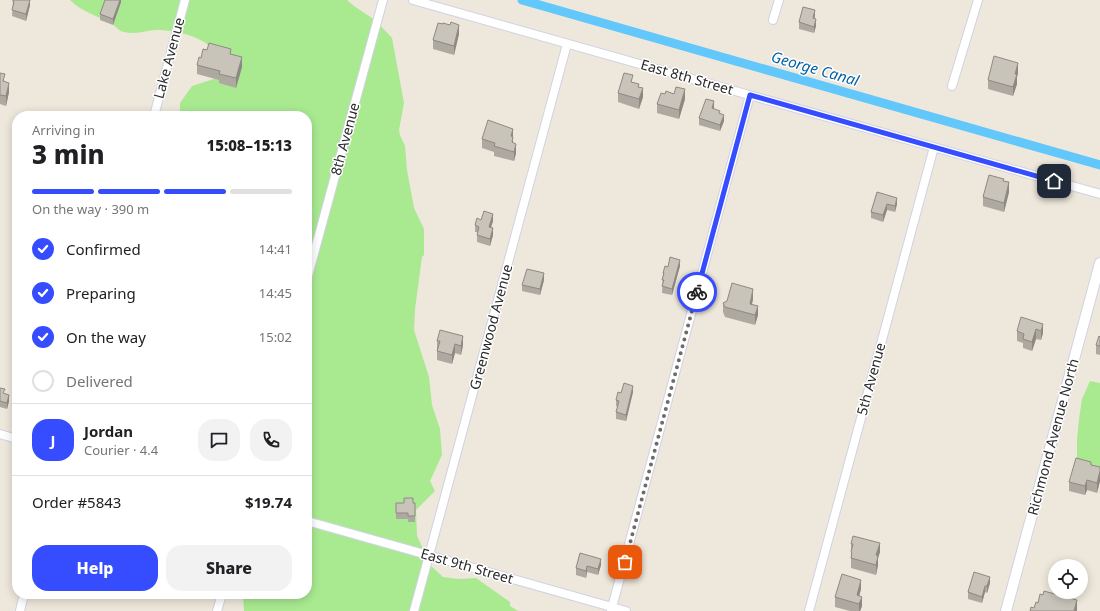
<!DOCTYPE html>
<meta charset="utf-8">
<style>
body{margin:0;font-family:"Noto Sans",sans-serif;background:#f2f2f2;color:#202124;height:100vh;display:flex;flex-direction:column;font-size:15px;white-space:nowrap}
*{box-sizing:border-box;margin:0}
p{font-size:13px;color:#757577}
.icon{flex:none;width:22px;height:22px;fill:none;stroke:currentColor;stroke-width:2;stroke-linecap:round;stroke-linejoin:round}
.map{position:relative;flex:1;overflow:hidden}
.sheet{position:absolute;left:12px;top:111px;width:300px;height:488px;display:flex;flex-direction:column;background:#fff;border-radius:16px;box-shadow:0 2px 10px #0003}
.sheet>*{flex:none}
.buttons{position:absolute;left:1048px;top:559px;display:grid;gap:8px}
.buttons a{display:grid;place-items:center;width:40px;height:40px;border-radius:50%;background:#fff;box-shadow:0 2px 10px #0003;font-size:20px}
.pin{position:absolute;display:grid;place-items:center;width:34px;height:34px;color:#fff;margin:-17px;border-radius:8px;box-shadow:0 2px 6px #0006}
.courier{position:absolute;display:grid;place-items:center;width:40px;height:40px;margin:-20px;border:3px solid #364dff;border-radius:50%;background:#fff;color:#222;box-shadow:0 1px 5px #0007}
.summary em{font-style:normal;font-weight:800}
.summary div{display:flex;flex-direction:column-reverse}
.summary{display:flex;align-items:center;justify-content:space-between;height:68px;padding:0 20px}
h1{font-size:26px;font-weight:800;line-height:30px}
.bar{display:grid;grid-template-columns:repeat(4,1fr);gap:6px 4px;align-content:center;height:48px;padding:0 20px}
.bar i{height:5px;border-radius:3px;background:#e0e0e0}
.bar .on{background:#364dff}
.bar p{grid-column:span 4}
.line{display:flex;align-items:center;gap:10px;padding:0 20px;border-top:1px solid #e0e0e0}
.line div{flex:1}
.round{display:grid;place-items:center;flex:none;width:42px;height:42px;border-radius:16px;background:#f2f2f2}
ol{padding:0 20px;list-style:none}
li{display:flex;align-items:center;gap:12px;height:44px}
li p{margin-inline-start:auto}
li .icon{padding:4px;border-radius:50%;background:#364dff;color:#fff;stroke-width:4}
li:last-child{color:#757577}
li i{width:22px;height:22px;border:2px solid #e0e0e0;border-radius:50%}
.button{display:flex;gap:8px;margin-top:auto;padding:8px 20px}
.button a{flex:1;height:46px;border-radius:16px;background:#364dff;color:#fff;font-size:16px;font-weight:800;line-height:46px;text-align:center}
.button a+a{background:#f2f2f2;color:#202124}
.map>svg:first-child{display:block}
.green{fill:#a9ea91}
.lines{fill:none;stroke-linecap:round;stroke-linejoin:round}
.canal{stroke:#62c7fb;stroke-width:9}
.minor-casing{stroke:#d0d2e5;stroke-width:10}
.tertiary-casing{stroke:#d0d2e5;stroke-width:12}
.minor{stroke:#fff;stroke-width:8}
.tertiary{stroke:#fff;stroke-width:10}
.wall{fill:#ada9a0}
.shaded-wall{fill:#8d8982}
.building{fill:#c9c4ba;stroke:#8d8982}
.done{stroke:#6f6c68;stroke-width:4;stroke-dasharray:0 7.2}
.route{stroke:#364dff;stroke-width:5}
.labels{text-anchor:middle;stroke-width:3;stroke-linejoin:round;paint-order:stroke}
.street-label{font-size:14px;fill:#2a2a2a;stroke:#fff}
.water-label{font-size:15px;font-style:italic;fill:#0062a8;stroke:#fff}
</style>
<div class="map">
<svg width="1100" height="611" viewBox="0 0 1100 611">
<rect width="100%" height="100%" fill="#eee7db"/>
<!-- green -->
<path class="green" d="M70,0H347L354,6L375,20L392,38L404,103L399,130L400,135L405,146L407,170L414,208L424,229V255L422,257L415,309L414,330L429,377L432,405L440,429L442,455L430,481L435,491L416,510L417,536L426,555L429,564L443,577L458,579L476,578L510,602V606L518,611H244L243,594H307V116H180V103L192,86L217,78C216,71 217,63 216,56C211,37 172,29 155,30C144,31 135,35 124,32C118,31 117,27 112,24C98,16 82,12 70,0Z
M1090,381L1100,383V473L1077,461V440L1079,419L1082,399Z"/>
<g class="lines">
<!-- canal -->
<path class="canal" d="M522,0L1100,165"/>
<defs>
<path id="minor" d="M413,0L1100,194
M773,20L779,0
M952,86L978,0
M154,116L185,0
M307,279L383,0
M0,434L17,439
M307,521L626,611
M20,611L24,594
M217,611L222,594
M414,611L567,44
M611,611L750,95
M809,611L934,147"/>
<path id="tertiary" d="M1006,611L1100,263"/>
</defs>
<!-- minor casing -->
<use href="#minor" class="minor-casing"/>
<!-- tertiary casing -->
<use href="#tertiary" class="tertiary-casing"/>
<!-- minor -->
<use href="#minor" class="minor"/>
<!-- tertiary -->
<use href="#tertiary" class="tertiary"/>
</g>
<!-- wall -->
<path class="wall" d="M30,0V5L26,21L12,16L13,2Z
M121,0V2L113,25L100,20V14Z
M815,16L814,19L816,26L814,33L799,29V22Z
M443,24L450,25L459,34L454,55L433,49V40Z
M231,54L242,67L236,88L219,83V80L197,74V65L201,58Z
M0,73L5,82L9,92L6,106L0,104Z
M1018,73L1017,77V84L1013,96L988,89V80Z
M633,82L639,87L643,97L639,109L618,102V93Z
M685,99L679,119L657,113V104Z
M714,108V109L720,113L724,121L720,131L699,125V118Z
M513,129V143L516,153L514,161L494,156V152L482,148V139Z
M1004,181L1009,192L1004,212L983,206V197Z
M877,192L897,204L895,212L887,210L883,222L871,218V212Z
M481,220L493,221L491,228L493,235L490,246L477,242V232H475V225Z
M680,266L672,295L662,293L663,273L668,267Z
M544,280L540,295L522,291V285Z
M753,299L752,304L758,315L755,325L725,317L723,312V303Z
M1043,324V333L1041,340L1036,339L1032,351L1023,348V343L1017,341V331Z
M1100,337V355L1096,354V345Z
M437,341L463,345L461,355L455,353L452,364L437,360Z
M0,388L9,401L7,409L0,407Z
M633,392L626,421L616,419V412L618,407L616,406V400L621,393Z
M1091,465L1100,467V481L1097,493L1087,490L1085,495L1069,491V482Z
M396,503H415V522H408V519H396Z
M851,544L880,552L878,558V565L876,575L851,568Z
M580,553L601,565L598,575L587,572L586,578L576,575V568Z
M990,583L987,593L985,592L982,603L968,599V592Z
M861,589L859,596L862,606L860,611H850L835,607V597Z"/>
<!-- shaded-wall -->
<path class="shaded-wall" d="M30,0V5L26,21V14Z
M120,0H121V2L113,25V19Z
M815,10V16L813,25V18Z
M816,19V26L814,33V27Z
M459,25V34L454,55V46Z
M242,57V67L236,88V78Z
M1018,63V73L1017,77V84L1013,96V87L1015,74Z
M9,83V92L6,106V96Z
M643,88V97L639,109V99Z
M685,89V99L679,119V110Z
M714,101V108L712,115V108Z
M724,115V121L720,131V125Z
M513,129V146L512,152L511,136Z
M516,144V153L514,161V152Z
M1009,182V192L1004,212V203Z
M897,198V204L895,212V206Z
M887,204V210L883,222V215Z
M493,214V221L489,233V227Z
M493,228V235L490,246V239Z
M680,260V266L672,295V289Z
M544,273V280L540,295V289Z
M753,289V299L750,313V304Z
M758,306V315L755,325V315Z
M1043,324V333L1041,340V331Z
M1036,329V339L1032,351V342Z
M463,336V345L461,355V346Z
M455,344V353L452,364V355Z
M633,386V392L626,421V415Z
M9,395V401L7,409V403Z
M1100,471V481L1097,493V483Z
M1087,480V490L1085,495V486Z
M880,543V552L878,558V565L876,575V555Z
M601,559V565L598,575V569Z
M587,566V572L586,578V571Z
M990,577V583L987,593V586Z
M861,580V589L857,605V595Z
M985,586V592L982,603V597Z
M862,597V606L860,611H859V604Z
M1077,600V611H1074Z"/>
<!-- building -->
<path class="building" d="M13,0H30L26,14L12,10L14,2H13Z
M105,0H120L113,19L100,14Z
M803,7L815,10L813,18L816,19L814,27L799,22Z
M451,22L459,25L454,46L433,40L438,23L443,24V23L450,25Z
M209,43L231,49L230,54L242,57L236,78L219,74L220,71L197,65L199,57L201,58L203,49L207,50Z
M994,56L1018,63L1015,74H1017L1013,87L988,80Z
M0,73L5,74L3,81L9,83L6,96L0,95Z
M624,73L633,75L631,82L639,84L638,87L643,88L639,99L618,93Z
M676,87L685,89L679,110L657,104L661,93L665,94L666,91L674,94Z
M706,99L714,101L712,108L720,111L719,113L724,115L720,125L699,118Z
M488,120L513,129L511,136L513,137L512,142L516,144L514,152L494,146L495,143L482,139Z
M989,175L1004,179L1003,181L1009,182L1004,203L983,197Z
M877,192L897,198L895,206L887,204L883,215L871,212Z
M484,211L493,214L489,227L493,228L490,239L477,235L479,227L475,225L477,218L481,220Z
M670,257L680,260L672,289L662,286L664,280H662L664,273H663L665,266L668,267Z
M527,269L544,273L540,289L522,285Z
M732,283L753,289L750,304L758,306L755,315L725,307L723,303L727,301Z
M1021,317L1043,324L1041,331L1036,329L1032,342L1023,339L1024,334L1017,331Z
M440,330L463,336L461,346L455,344L452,355L437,351L440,341H437Z
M1099,336L1100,337V346L1096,345Z
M624,383L633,386L626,415L616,412L619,401L616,400L618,392L621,393Z
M0,388L5,389L3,393L9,395L7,403L0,401Z
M1076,458L1091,462V465L1100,467V471L1097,483L1087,480L1085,486L1069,482Z
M404,498H413V503H415V516H408V513H396V503H404Z
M853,536L880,543L876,555L878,556L876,565L851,558L852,553L851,552L853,544H851Z
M580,553L601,559L598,569L587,566L586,571L576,568Z
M974,572L990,577L987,586H985L982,597L968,592Z
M842,574L861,580L857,595L862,597L859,604L835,597Z
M1044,591L1077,600L1074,611H1030L1031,607L1034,608L1036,602L1038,603L1040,594L1043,595Z"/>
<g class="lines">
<!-- done -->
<path class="done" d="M625,562L697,292"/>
<!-- route -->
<path class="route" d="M697,292L750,95L1054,181"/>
</g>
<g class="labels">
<!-- street labels -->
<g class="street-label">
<text transform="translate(169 58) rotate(-75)" y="5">Lake Avenue</text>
<text transform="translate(687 77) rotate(16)" y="5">East 8th Street</text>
<text transform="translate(345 139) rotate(-75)" y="5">8th Avenue</text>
<text transform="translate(491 327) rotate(-75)" y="5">Greenwood Avenue</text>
<text transform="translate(871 379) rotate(-75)" y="5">5th Avenue</text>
<text transform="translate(1053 437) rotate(-75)" y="5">Richmond Avenue North</text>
<text transform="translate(467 566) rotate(16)" y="5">East 9th Street</text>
</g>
<!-- water labels -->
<g class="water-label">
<text transform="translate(815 69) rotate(16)" y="5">George Canal</text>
</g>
</g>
</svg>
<div class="buttons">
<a><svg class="icon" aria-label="locate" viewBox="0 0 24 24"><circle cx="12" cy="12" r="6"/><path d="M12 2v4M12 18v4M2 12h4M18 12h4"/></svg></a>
</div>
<div class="pin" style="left:625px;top:562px;background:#ea580c"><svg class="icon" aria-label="bag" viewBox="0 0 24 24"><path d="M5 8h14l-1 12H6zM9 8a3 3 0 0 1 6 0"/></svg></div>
<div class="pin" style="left:1054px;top:181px;background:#1f2937"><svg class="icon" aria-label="home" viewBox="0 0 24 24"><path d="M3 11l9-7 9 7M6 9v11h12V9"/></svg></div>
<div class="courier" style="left:697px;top:292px"><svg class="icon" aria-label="bike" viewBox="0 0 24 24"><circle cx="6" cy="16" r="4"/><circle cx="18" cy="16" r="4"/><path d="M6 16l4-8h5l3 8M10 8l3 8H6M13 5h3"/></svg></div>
<section class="sheet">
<div class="summary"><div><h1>3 min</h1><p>Arriving in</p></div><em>15:08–15:13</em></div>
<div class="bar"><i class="on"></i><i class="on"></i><i class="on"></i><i></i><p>On the way · 390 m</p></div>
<ol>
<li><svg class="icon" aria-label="check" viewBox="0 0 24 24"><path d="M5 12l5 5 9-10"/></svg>Confirmed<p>14:41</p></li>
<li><svg class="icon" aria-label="check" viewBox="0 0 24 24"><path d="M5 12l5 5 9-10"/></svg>Preparing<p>14:45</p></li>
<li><svg class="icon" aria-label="check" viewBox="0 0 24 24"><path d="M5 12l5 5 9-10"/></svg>On the way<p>15:02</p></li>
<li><i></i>Delivered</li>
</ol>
<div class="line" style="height:72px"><b class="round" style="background:#364dff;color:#fff">J</b><div><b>Jordan</b><p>Courier · 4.4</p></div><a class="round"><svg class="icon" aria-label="chat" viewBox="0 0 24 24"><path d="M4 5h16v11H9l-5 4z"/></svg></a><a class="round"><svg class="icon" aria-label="phone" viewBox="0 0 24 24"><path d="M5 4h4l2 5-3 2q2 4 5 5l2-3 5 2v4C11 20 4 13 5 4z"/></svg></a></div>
<div class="line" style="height:52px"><div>Order #5843</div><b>$19.74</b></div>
<div class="button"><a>Help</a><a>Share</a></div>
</section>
</div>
